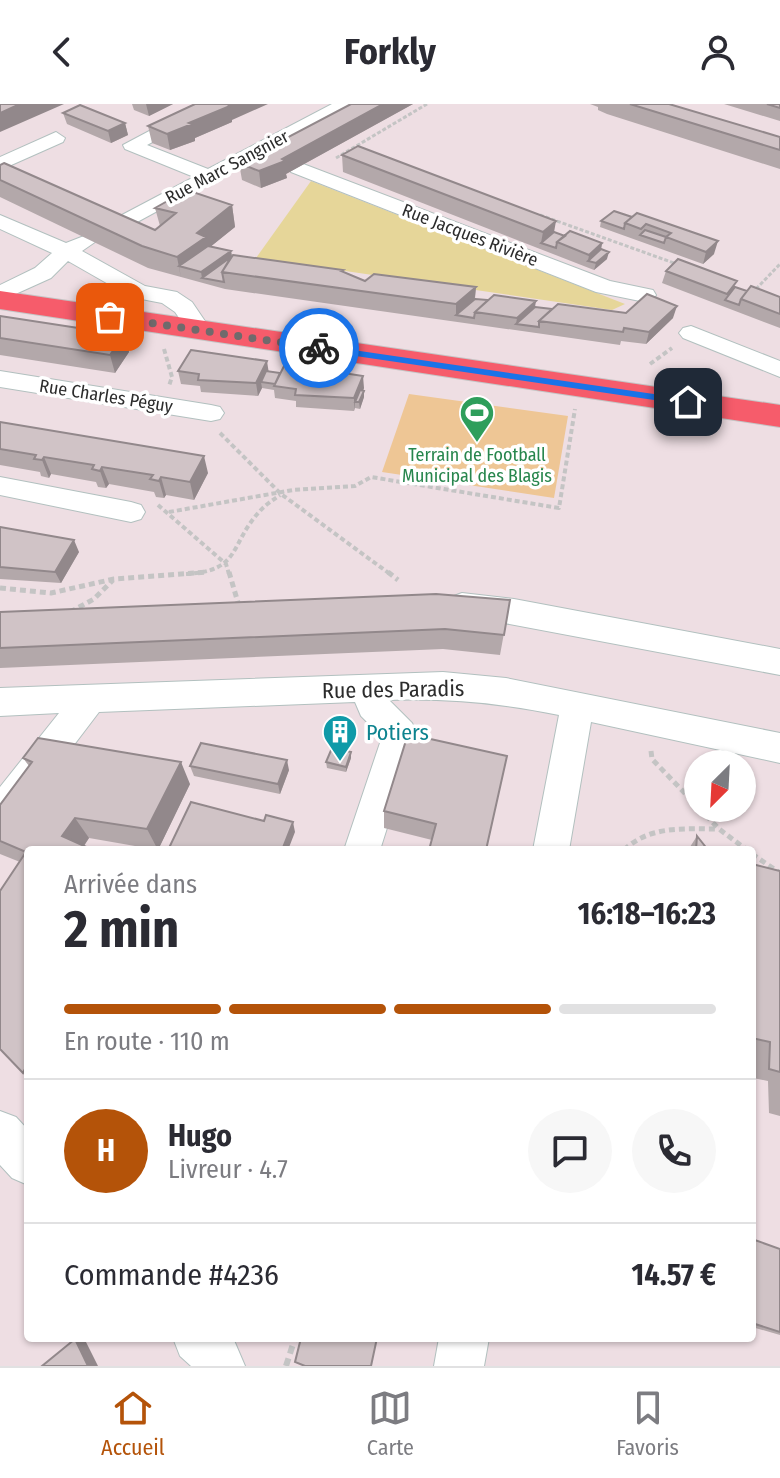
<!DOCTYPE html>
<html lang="fr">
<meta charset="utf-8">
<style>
body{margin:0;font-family:"Fira Sans Condensed",sans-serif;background:#f7f7f7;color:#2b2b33;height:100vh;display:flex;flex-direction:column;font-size:30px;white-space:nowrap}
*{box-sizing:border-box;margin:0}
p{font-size:26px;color:#7c7c81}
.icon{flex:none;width:44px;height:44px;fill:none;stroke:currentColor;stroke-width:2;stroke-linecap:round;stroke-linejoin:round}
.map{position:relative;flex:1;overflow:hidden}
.drawer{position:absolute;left:24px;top:742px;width:732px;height:496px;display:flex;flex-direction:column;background:#fff;border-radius:8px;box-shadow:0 2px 6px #0004}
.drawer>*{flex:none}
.needle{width:52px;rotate:204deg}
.tools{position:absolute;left:684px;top:646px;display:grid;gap:16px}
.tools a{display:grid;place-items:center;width:72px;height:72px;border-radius:50%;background:#fff;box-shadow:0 2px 6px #0004;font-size:40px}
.pin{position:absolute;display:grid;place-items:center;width:68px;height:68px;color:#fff;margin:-34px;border-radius:16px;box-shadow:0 4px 12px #0006}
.courier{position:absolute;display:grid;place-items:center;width:80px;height:80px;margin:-40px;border:6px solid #1a73e8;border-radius:50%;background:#fff;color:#222;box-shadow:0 2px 10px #0007}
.headline em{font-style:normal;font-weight:700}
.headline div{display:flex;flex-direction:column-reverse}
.headline{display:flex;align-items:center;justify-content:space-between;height:136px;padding:0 40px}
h1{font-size:52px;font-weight:700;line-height:60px}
.bar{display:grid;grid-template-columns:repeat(4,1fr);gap:12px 8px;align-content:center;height:96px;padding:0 40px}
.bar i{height:10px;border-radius:6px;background:#e1e1e2}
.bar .on{background:#b45309}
.bar p{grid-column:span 4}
.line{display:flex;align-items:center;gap:20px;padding:0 40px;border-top:2px solid #e1e1e2}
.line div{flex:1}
.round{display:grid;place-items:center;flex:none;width:84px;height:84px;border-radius:42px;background:#f7f7f7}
header{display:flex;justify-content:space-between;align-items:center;height:104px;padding:0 40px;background:#fff;font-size:36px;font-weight:700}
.menu{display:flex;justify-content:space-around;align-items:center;height:112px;border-top:2px solid #e1e1e2;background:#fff;font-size:22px;color:#7c7c81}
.menu a{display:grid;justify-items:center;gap:4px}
.menu .on{color:#b45309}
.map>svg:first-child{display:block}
.green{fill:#e6d699}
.pitch{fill:#eec695}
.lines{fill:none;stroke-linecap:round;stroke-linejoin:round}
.minor-casing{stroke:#b2c0bf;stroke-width:2}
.major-casing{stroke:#c4c4c4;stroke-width:2}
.path-far3{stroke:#c4c4c4;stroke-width:3;stroke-dasharray:4 2;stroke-linecap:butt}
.path-far2{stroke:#c4c4c4;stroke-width:4;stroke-dasharray:5 3;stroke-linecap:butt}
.path-far1{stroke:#c4c4c4;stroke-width:5;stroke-dasharray:6 4;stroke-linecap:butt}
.path{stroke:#c4c4c4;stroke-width:6;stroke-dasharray:8 5;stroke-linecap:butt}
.minor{fill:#fff;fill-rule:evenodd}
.major{fill:#f65c6b;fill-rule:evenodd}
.wall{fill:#b3a8aa}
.shaded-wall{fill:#92888b}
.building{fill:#d0c3c6;stroke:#92888b;stroke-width:2}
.route{fill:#1a73e8}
.done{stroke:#706a6c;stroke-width:8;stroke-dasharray:0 14.4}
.labels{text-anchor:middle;stroke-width:7;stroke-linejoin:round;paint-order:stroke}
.far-street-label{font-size:18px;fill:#2c2c2c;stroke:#fff}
.far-leisure-label{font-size:18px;fill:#27864d;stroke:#fff}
.street-label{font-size:22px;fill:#2c2c2c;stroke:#fff}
.culture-label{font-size:22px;fill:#0d838f;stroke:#fff;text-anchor:start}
</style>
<header><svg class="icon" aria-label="back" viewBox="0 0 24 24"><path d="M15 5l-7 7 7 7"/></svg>Forkly<svg class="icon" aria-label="person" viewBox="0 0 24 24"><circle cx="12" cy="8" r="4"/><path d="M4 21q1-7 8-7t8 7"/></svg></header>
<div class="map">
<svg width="780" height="1262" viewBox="0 0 780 1262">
<rect width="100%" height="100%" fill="#eedee3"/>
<!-- green -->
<path class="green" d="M311,77L625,200L612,206L256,154Z"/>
<!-- pitch -->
<path class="pitch" d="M409,290L568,312L554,394L382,368Z"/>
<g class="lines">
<defs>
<path id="minor" d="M200,0H223L147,41L208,65L332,0H354L117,129H103L100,125L103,121L194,73L125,45L123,41Z
M56,28L65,34L63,38L0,66V53Z
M298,58L610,177L653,186L656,191L653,196L645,198L596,188L291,68L288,64L291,60Z
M0,111L66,139L84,132L92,133L95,138L82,147L145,182L177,188L192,198L211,226L207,231H191L175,208L162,199L131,193L68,157L51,174L0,197V181L35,164L52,149L0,125Z
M691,222L780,257V273L683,234L679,229L683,224Z
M0,267L211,301L220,303L224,309L220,315L211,317L0,283Z
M0,373L131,398L141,401L145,408L141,415L131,418L0,391Z
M462,489L514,495L780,545V571L451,509L447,501L451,493Z
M443,568L506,574L780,629V659L591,618L569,746H533L559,611C501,599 447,594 389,596L412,619L417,629L380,746H344L382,633L361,612L355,598L99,608L13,721L0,726V683L59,609L0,612V584Z
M0,1007L16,1013L28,1026V1081L12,1074L0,1061Z
M173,1234H233L245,1262H191L180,1252Z
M439,1234H489L484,1262H434Z"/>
<path id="major" d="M0,187L780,301V323L0,205Z"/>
</defs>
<!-- minor casing -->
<use href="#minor" class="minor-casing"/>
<!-- major casing -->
<use href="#major" class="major-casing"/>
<!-- path-far3 -->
<path class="path-far3" d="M336,54L427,0
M540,111L674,159
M756,185L780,160"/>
<!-- path-far2 -->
<path class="path-far2" d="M164,245L172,273L169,282
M650,260L672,244
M220,329L281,390L390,470
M158,401L226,460L229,470
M169,408L293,386L355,382L371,373L559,404L575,305
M186,470C242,467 229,440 260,407C265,401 273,396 280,391"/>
<!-- path-far1 -->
<path class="path-far1" d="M229,468L239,502
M388,468L398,476
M0,484L51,489L114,475L208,468
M70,508L94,495L113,476
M651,647L652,655L698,703
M699,704L719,725L747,746
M624,746C650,721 685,725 719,725
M752,750L780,769"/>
<!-- path -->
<path class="path" d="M286,1262L295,1234"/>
<!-- minor -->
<use href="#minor" class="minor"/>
<!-- major -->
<use href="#major" class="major"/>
</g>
<!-- wall -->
<path class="wall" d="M132,0H173L149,12L134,6Z
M351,0H413L286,70L287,74L261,84L242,76L239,59Z
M590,0H669L780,33V65L607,10L598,6V3Z
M724,0H780V17Z
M63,9L125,19L128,31L111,39L67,20Z
M232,16V18L195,34V37L170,46L152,39L148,22Z
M342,51L565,132L602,139L601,145L607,155L594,166L343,68Z
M0,61L155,126L160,122L155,104L232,101L235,123L211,142L231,147L232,152L343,168L365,177L476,183L475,195L535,203L552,205L626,209L673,214L646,240L621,237L620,241L225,185L148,164L0,93Z
M637,109L714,150L703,160L600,123L601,117L632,113Z
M666,167L735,183L747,187L780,193V224L662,179Z
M0,212L124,231L129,248L115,269L0,251Z
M178,267H269L364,284L363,287H364V293L360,305L355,304L354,307L296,303V297L275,294L274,286L262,284L258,292L201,288L200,282L181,280Z
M0,318L208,369L194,396L166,391L164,394L156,393L154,388L109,380L106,384L98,383L96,378L51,370L49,374L41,372L40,368L0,361Z
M0,423L79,448L61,479L0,475Z
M510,496L500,551L443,545L0,564V508Z
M408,630L486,746L432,736L384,724V707Z
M23,654L190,680L158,746L89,734L84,742L28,746V971L23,969L20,758L0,750V701L29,662Z
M351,654L346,668L327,664L326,658Z
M190,662L289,666L280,690L194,672Z
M697,732L708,746H688Z
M752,760L780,767V1012L769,1009L768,977L753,974L754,948L752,947Z
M752,1135L780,1145V1231L752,1223Z"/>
<!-- shaded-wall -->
<path class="shaded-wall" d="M20,0H64L0,28V9Z
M146,0H173L149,12Z
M228,0H268L232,16V18L195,34V37L170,46L167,30Z
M383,0H413L286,70L287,74L261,84L259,67Z
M125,19L128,31L111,39L108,27Z
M232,101L235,123L209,144L179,162L181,174L177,153L197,129Z
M556,117L553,134L541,139L543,128Z
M718,137L714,150L703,160L706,148Z
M602,139L600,152L588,157L587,163L589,151Z
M231,147L233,159L202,174L201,168Z
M609,148L607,155L594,166L596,159Z
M476,183L474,201L456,211V200Z
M536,197L534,209L516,220L517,214Z
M677,202L673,214L646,240L649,228Z
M124,231L129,248L115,269L110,251Z
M267,257L269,270L261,278L262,284L258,292L256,279Z
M363,272L364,284L358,298H355L354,307V294Z
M364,287V293L360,305L359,298Z
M204,352L208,369L194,396L190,378Z
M44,353L51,370L49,374L42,356Z
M102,363L109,380L106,384L100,367Z
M161,373L166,391L164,394L159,377Z
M74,436L79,448L61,479L55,468Z
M351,648V654L346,668V663Z
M287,656L289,666L280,690L278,680Z
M181,658L190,680L158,746L147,725Z
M75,714L89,734L81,746L62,732Z
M293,718L295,728L288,746H282Z
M28,959V971L23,969Z
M84,1234L98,1262H88L75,1235Z"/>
<!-- building -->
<path class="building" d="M0,0H20L0,9Z
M195,0H228H227L230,2L189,19L192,20L167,30L148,22Z
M351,0H383L282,55L285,57L259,67L239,59Z
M630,0H669L780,33V46Z
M767,0H780V4Z
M80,1L125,19L108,27L63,9Z
M358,42L556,117L543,128L342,51Z
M4,59L155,126L176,109L155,104L187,86L232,101L197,129L206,133L177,153L142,142L0,76V61Z
M614,107L632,113L625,119L624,125L601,117Z
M637,109L718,137L706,148L666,133L671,129L646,120L641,125L625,119Z
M645,126L666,133L664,139L640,131Z
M570,127L602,139L589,151L557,138Z
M554,128L565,132L557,138L556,144L541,139Z
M208,142L231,147L201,168L179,162Z
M601,145L609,148L596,159L588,157Z
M233,151L343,166L341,167L365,177L374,170L476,183L456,200L222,168Z
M231,153L222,168L224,178L202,174Z
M678,155L737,177L727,190L666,167Z
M751,182L780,193V210L741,195Z
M735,183L747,187L741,195L739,201L725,196Z
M647,190L677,202L649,228L624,224L623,228L539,217L558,200L626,209Z
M494,191L536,197L517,214L475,208Z
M475,195L488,196L475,208L474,214L456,211Z
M535,203L552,205L539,217V223L516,220Z
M0,212L124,231L110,251L0,234Z
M191,246L267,257L256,279L198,276L199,270L178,267Z
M285,260L363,272L354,294L295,291L296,285L274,282Z
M266,267L280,269L275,280L261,278Z
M360,286L364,287L359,298H355Z
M0,318L204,352L190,378L161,373L159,377L150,375L153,371L102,363L100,367L92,365L94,361L44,353L42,356L34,355L36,351L0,345Z
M0,423L74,436L55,468L0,463Z
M436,490L510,496L504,531L445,525L0,544V508Z
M408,630L507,652L486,746H429L436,720L384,707Z
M38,634L181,658L147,725L75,714L62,732L91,745L90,746H28V959L23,969L0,945V787L26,748L0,737V701L32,658L23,654Z
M201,639L287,656L278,680L190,662Z
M332,644L351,648L346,663L326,658Z
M191,698L264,717L266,711L293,718L282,746H168Z
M697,732L708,746H696Z
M752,760L780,767V968L769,965L770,938L752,934Z
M752,1135L780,1145V1228L752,1219Z
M301,1234H377L371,1262H305L295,1258Z
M75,1235L88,1262H42Z"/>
<!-- route -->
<path class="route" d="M319,241L688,295L693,298L688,301L315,246Z"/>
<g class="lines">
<!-- done -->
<path class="done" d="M110,213L319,244"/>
</g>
<!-- icons -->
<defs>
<symbol id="stadium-pin" viewBox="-11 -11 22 30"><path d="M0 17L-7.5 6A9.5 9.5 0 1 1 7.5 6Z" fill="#2e9e5b" stroke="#fff"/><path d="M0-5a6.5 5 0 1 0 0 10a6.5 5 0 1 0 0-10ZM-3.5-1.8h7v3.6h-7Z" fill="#fff"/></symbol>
<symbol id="building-pin" viewBox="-11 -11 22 30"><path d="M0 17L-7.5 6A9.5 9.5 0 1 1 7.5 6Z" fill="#0f9aa8" stroke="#fff"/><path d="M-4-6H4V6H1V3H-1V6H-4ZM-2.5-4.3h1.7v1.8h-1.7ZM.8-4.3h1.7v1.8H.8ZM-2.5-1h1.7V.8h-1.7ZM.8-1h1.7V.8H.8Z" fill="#fff"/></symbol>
</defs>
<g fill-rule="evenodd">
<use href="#stadium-pin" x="457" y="289" width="40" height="54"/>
<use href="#building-pin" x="320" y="608" width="40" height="54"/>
</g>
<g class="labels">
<!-- far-street labels -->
<g class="far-street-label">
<text transform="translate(227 63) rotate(-28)" y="6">Rue Marc Sangnier</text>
<text transform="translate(470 131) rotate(21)" y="6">Rue Jacques Rivière</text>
<text transform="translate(106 292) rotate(9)" y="6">Rue Charles Péguy</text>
</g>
<!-- far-leisure labels -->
<g class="far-leisure-label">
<text x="477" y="357">Terrain de Football<tspan x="477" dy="21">Municipal des Blagis</tspan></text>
</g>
<!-- street labels -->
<g class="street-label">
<text transform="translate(393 585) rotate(-1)" y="8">Rue des Paradis</text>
</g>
<!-- culture labels -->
<g class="culture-label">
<text x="366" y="636">Potiers</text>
</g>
</g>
</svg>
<div class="tools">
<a><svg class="needle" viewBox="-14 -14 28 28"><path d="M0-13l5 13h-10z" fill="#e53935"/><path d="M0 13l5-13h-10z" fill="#7c7c81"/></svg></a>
</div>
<div class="pin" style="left:110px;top:213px;background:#ea580c"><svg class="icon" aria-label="bag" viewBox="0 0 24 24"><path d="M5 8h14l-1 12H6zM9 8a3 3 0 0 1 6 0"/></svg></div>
<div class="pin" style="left:688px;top:298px;background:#1f2937"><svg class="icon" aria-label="home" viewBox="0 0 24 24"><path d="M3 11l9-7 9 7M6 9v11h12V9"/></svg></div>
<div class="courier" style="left:319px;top:244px"><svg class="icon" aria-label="bike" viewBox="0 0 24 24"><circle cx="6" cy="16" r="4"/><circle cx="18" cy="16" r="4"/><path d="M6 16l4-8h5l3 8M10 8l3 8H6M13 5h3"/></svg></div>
<section class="drawer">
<div class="headline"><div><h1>2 min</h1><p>Arrivée dans</p></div><em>16:18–16:23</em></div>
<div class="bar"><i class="on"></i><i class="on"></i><i class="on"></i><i></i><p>En route · 110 m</p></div>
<div class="line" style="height:144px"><b class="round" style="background:#b45309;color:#fff">H</b><div><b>Hugo</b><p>Livreur · 4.7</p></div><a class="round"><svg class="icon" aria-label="chat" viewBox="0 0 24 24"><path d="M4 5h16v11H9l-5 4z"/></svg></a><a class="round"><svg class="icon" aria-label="phone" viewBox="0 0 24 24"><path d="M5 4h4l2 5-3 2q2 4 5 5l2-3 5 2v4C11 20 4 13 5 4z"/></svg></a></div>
<div class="line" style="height:104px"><div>Commande #4236</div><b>14.57 €</b></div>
</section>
</div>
<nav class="menu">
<a class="on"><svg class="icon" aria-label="home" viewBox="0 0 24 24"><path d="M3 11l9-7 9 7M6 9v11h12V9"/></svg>Accueil</a>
<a><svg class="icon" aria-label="map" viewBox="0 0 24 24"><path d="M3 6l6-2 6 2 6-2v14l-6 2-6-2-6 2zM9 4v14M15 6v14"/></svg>Carte</a>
<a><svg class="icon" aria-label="saved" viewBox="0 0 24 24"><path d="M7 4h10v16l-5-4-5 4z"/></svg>Favoris</a>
</nav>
